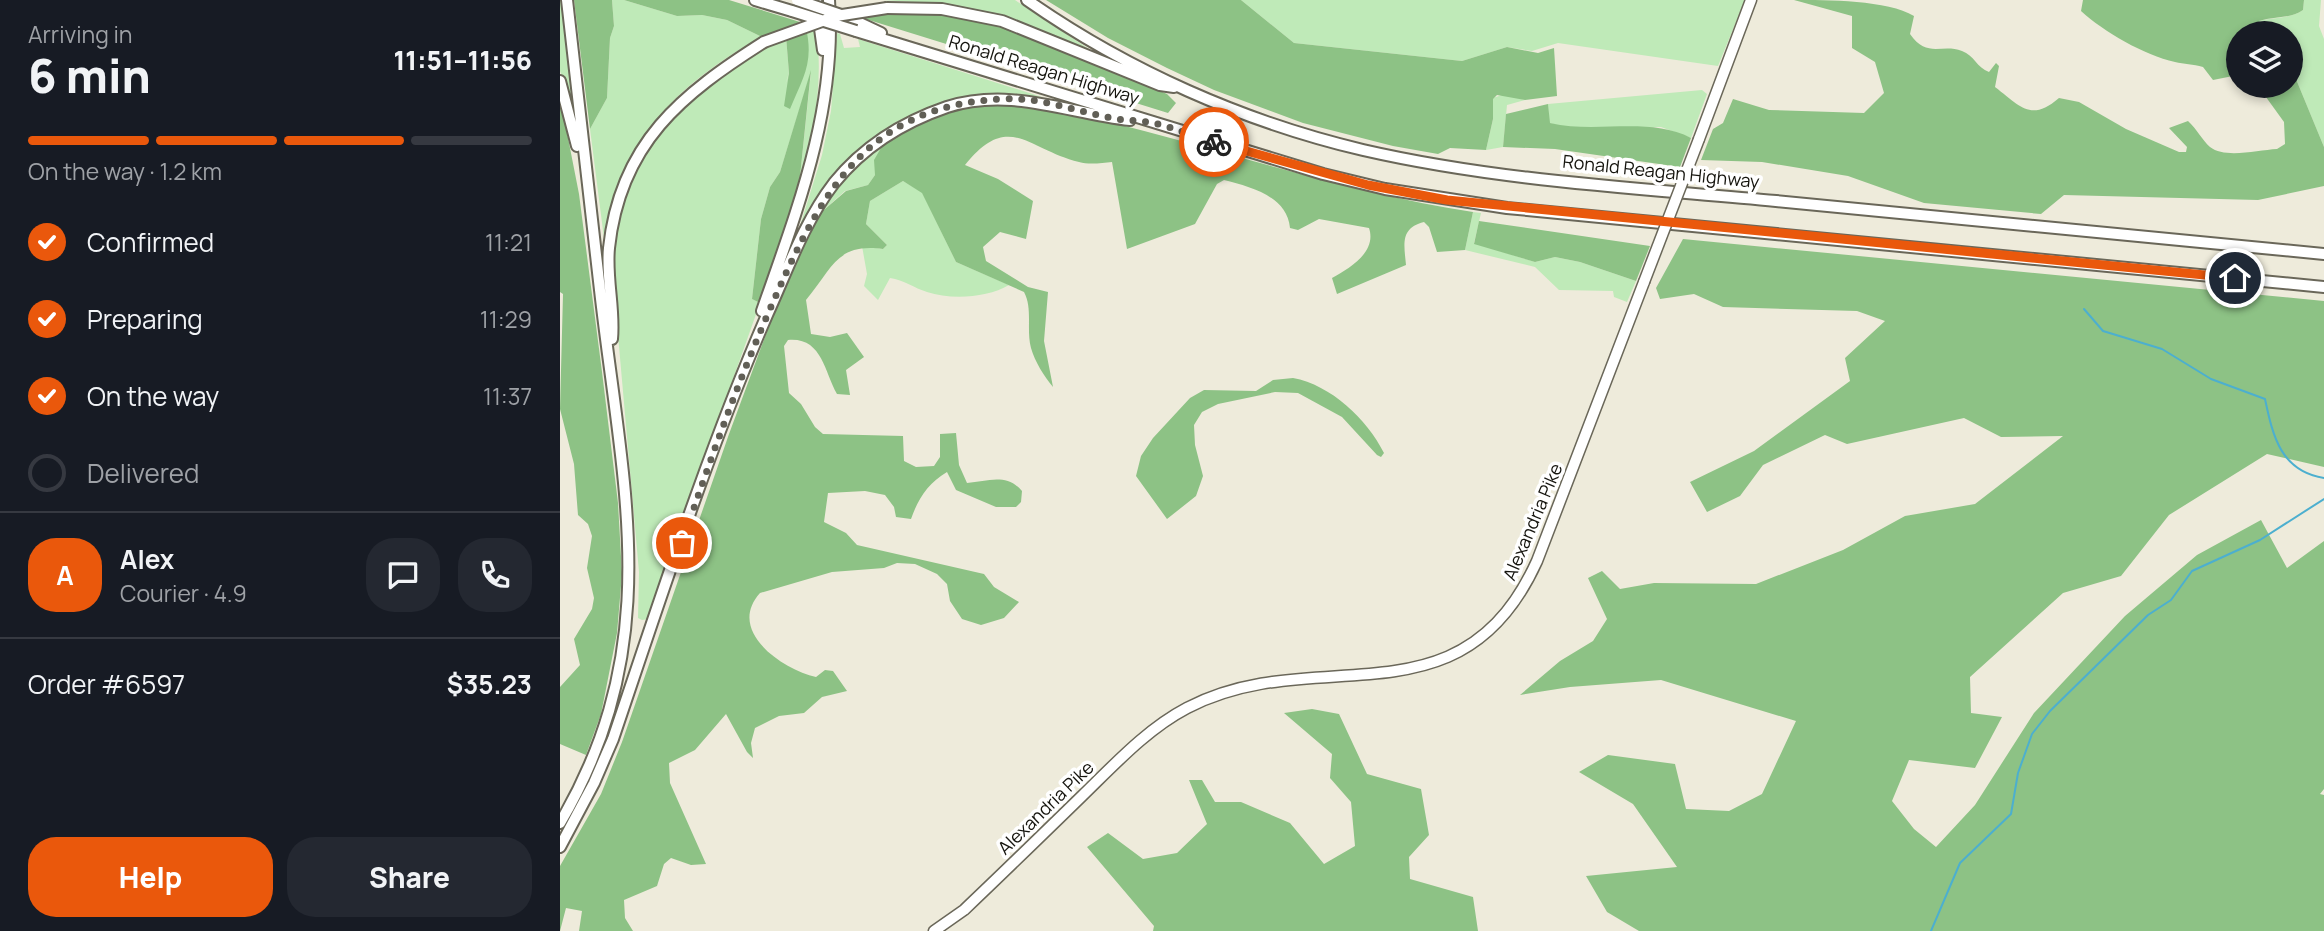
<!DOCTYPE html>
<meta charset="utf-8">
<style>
body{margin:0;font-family:Manrope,sans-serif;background:#242831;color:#f1f3f6;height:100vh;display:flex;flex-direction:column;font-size:26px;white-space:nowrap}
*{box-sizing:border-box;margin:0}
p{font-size:23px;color:#9ea1a6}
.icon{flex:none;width:38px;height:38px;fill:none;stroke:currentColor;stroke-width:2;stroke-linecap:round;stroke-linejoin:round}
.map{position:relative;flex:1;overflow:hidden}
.side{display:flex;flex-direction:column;background:#171b24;width:560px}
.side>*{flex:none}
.buttons{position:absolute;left:1666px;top:21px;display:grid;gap:14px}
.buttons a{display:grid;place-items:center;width:77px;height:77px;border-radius:50%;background:#171b24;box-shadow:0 4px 10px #0003;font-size:35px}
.pin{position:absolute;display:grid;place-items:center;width:60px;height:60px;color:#fff;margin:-30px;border:4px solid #fff;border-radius:50%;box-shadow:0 2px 7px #0007}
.courier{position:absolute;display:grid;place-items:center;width:70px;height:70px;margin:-35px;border:5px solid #ea580c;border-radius:50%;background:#fff;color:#222;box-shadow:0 2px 9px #0007}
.overview em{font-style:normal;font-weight:800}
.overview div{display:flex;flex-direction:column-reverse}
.overview{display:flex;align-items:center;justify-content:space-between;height:119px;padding:0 28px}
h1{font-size:46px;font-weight:800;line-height:52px}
.bar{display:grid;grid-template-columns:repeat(4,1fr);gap:10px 7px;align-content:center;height:84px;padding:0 28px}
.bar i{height:9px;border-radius:5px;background:#363941}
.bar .on{background:#ea580c}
.bar p{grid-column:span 4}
.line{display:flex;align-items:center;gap:18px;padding:0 28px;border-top:2px solid #363941}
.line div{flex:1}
.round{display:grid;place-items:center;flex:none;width:74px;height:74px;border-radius:28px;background:#242831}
ol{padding:0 28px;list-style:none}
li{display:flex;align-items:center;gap:21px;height:77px}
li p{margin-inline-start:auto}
li .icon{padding:7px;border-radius:50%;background:#ea580c;color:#fff;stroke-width:4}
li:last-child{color:#9ea1a6}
li i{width:38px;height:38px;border:4px solid #363941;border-radius:50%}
.primary-button{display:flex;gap:14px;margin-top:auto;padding:14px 28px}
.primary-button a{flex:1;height:80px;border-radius:28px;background:#ea580c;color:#fff;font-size:28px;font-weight:800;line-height:80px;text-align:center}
.primary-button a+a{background:#242831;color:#f1f3f6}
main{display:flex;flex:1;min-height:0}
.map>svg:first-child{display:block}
.green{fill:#bfeab8}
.forest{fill:#8dc285}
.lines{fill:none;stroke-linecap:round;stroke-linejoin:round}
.stream{stroke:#4cafcf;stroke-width:2}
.primary-casing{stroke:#6a6759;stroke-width:13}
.highway-casing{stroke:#6a6759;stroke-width:14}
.primary{stroke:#fff;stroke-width:10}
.highway{stroke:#fff;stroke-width:10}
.primary-bridge-casing{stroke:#6a6759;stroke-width:13;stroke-linecap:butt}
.highway-bridge-casing{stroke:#6a6759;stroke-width:14;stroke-linecap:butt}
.primary-bridge{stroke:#fff;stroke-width:10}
.highway-bridge{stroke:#fff;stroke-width:10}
.done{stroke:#615f56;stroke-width:7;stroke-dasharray:0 12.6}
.route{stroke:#ea580c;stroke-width:9}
.labels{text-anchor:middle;stroke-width:7;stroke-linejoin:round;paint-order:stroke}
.street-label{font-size:18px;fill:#15140e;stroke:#fff}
</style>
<main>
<section class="side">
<div class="overview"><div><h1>6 min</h1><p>Arriving in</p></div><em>11:51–11:56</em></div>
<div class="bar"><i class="on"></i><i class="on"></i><i class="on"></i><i></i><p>On the way · 1.2 km</p></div>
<ol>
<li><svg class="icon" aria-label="check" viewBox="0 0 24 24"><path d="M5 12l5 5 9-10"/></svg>Confirmed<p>11:21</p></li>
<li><svg class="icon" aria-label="check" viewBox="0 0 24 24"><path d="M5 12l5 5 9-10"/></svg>Preparing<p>11:29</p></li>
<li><svg class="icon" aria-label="check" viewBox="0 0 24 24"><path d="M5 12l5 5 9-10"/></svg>On the way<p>11:37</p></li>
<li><i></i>Delivered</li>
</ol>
<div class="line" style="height:126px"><b class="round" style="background:#ea580c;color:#fff">A</b><div><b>Alex</b><p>Courier · 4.9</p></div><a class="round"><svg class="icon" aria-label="chat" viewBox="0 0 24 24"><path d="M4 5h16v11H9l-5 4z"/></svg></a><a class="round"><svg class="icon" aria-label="phone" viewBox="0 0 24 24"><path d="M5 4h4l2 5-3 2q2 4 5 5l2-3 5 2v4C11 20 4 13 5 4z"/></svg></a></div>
<div class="line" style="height:91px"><div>Order #6597</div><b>$35.23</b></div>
<div class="primary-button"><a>Help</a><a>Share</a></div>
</section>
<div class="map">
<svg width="1764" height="931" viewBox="0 0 1764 931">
<rect width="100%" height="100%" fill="#eeebdb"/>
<!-- green -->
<path class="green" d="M0,0H1L14,111L0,71Z
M52,0H64L117,16L142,15L167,20L202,37C155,62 100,102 77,151C62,182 56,221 46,254L30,129L47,98L50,38L54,26Z
M323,0H455L529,49L438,14L382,4Z
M681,0H1185L1158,66L998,43L972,51L947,47L902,61L734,43Z
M1744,0H1761L1759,26L1764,39V147L1731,67V33H1711L1698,21C1714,17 1730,19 1743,10Z
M256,27C264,83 254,133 239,186L251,72L220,172L210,187L201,219L192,299L200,303L88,619L82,620L78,618L79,572L54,290C54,274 52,257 54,241C66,170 107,105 169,66C187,55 207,46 226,36L229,73L225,85L246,28Z
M277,33L280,34L284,48L300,47L298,39L482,97C425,92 348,102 305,146C279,174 258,211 235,242L262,155L271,111Z
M1142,90L1147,94L1131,138L1101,127L1009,128L989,123L988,104Z
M945,94L965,100L947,105L943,147L926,150L933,119V98Z
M325,141L315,175L308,185L285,191L258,215L278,186Z
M343,181L362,192L396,262L449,285C427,298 391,300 367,292C354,288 344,280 330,278L318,300L304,286L307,274L302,246L323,249L327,245L306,224L310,201Z
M913,212L921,213L914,243L975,262L995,257L1020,262L1076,281L1067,302L1054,297L1053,291L999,290L975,267L905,250Z"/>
<!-- forest -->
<path class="forest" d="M14,0H52L54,26L50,38L47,98L30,129Z
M64,0H169L240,22L202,37L167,20L142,15L117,16Z
M486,0H681L734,43L902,61L947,47L978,53L994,48L997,96L965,100L937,95L933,99V119L926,150L890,148L878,154L833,146L743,123L654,90L607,68L548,38Z
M1234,0C1267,0 1328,0 1354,16L1350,34C1367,59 1382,43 1402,51C1414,55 1417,68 1429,72L1436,63L1439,66L1435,87C1461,107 1471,122 1499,98L1519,102L1566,129L1619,152H1626L1627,147L1609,128L1628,121C1637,129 1642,140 1650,147C1665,159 1698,150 1717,149L1725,144L1724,122L1698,86H1731V67L1764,147V186L1698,200L1504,195L1481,214L1364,203L1288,176L1202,162L1141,160L1153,129L1163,123L1173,99L1209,110L1304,113L1324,93L1315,62L1292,48V16Z
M1523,0H1744L1743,10C1730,19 1715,16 1699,21L1711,33H1678V75L1653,80L1643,67C1633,64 1624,64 1615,62C1584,55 1544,32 1521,11Z
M361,10L426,20L486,40L607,94L616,103L608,113L296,16Z
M246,28C254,63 243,78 230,109L224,106L229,73L226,36Z
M251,70L239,186L200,303L192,299L201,219L210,187L220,172Z
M0,97L19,194L42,372L58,503L62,574L57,633L41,714L26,755L0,744V687L20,665L14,639L32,609L34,598L27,568L32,536L28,524L18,515L14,464L0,409L3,294L0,292Z
M457,102C611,130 757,188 913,212L905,250L877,252L869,227L864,222C840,228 844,244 846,265L777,294L772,278C790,268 817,252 809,228L759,219L738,230L730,228C727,196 691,187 664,180L657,184L635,224L567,249L552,162C542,163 529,165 519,162C468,150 449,110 405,165L438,179L473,201L466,239L440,232L423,247L426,261L468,287L488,292L484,341L493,387C484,376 475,362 471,348C466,329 473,309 464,292L396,262L362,193L343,181L310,201L306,224L327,245L323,249C276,243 273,268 246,300L251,334L270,337L287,333L304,357L286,370L290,395L277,394C264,371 262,337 228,340L224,346L229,393L241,404L255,427L263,434L343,436L344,461L356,467L374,466L380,457V434L396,433L399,465L407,483C428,481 447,473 462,491L461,502L456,507H436L396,490L387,472C368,483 358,499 351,519L336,517L334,507L325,495L305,491L268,493L264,522L286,533L297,545L424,574L434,587L459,602L444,618L421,625L402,619L390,601L387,584L377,574L355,564L337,563L324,568L272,572L200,593C166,631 222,669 256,677L265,670L273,671L287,691L262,697L244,713L219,716L195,728L191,743L193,758L187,752L166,714L135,750L109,763L110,783L146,864L131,865L111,858L104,864L97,886L64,900L65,918L73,931H19L22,911L6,908L0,931V866L41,794L62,742L169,434L212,318L258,215L286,191L308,185L315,175L314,160L325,141L344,129L390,110Z
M988,104L990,123C1036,134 1089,116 1131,138L1120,167L995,149L943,147L946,114Z
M919,221L1090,246L1076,281L1020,262L995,257L975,262L914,244Z
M1123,239L1764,301V467L1707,454L1609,515L1561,576L1503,593L1410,677L1411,713L1442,717L1415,768L1349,760L1332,801L1354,829L1376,847L1415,805L1474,713L1565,616L1637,555L1701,520L1727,568L1764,541V789L1760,794L1764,795V931H1079L1047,912L1026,876L1117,867L1073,804L1019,772L1048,755L1115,764L1126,809L1169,811L1202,794L1236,721L1101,680L1010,687L960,695L1000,661L1033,641L1047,619L1028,578L1042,571L1060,589L1094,583L1196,584L1283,550L1345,516L1415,504L1503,436L1441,437L1404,418L1287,444L1265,435L1203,465L1180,496L1147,512L1130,482L1194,451L1290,381L1285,358L1325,321L1297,311L1163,307L1134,294L1100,299L1096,288Z
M733,378C771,385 807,419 824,453L821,457L817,455L782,417L738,393L715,392L658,404L642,412L634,425L635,445L643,476L636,496L607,519L576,476L581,456L593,438L630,398L644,390L696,391L713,380Z
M752,709L779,714L807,774L861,789L869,835L849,857L850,879L913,897L918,931H593L594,926L527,847L548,833L583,859L617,853L647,824L629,780H642L655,802H681L730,823L764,864L795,846L791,802L770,778L772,754L724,713Z"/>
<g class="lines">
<!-- stream -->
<path class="stream" d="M1524,309L1543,331L1602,349L1651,379L1705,399C1713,437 1721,471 1764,478
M1371,931L1400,863L1451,814L1458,773L1472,734L1490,711L1588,615L1611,600L1632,571L1700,540L1764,499"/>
<defs>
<path id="primary" d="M1139,139L1191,0
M374,931L404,910C444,872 483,834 522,796C555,764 587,729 627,708C757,640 900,731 977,561L1084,282"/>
<path id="highway" d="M195,0L232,11
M256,0L263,50
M467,0C567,70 684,122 803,150C938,181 1078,188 1216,201C1398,220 1581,237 1764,254
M327,8L382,9L442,21L600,85L614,87
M289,18L321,33
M296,31L763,174L825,189L947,208L1764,287
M0,81L17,146
M202,311C237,210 277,109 269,0
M52,339C55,309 46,279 49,248C60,143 122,94 204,42
M0,823C107,641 62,485 40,290C29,193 18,97 7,0
M0,847L34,783L53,739C101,597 147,453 207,315C227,271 244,222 274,183C304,146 343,122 387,107C451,87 507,113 570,120"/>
</defs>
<!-- primary casing -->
<use href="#primary" class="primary-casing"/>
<!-- highway casing -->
<use href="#highway" class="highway-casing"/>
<!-- primary -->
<use href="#primary" class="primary"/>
<!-- highway -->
<use href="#highway" class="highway"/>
<defs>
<path id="primary-bridge" d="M1084,282L1139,139"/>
<path id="highway-bridge" d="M237,0L281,15
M232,11L296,31
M204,42L276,16L327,8"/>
</defs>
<!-- primary-bridge casing -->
<use href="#primary-bridge" class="primary-bridge-casing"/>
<!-- highway-bridge casing -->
<use href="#highway-bridge" class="highway-bridge-casing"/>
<!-- primary-bridge -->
<use href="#primary-bridge" class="primary-bridge"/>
<!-- highway-bridge -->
<use href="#highway-bridge" class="highway-bridge"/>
</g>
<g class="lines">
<!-- done -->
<path class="done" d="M122,543C148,466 175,390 207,316C257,201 301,105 443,99C479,97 512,110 547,117C562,121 578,120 594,123C614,128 634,136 654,142"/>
<!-- route -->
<path class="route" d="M654,142L808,185L887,200L1675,278"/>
</g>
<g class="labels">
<!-- street labels -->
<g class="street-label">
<text transform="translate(484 70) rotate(17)" y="6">Ronald Reagan Highway</text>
<text transform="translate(1101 172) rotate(6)" y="6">Ronald Reagan Highway</text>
<text transform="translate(973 522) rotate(-67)" y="6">Alexandria Pike</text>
<text transform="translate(486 808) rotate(-44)" y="6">Alexandria Pike</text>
</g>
</g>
</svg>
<div class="buttons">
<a><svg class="icon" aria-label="layers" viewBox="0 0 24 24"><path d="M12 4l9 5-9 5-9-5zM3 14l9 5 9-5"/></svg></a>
</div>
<div class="pin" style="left:122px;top:543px;background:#ea580c"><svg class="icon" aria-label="bag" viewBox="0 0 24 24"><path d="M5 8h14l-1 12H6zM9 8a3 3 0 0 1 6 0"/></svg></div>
<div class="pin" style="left:1675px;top:278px;background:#1f2937"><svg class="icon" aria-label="home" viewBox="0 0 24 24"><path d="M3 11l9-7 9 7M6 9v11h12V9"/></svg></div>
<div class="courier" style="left:654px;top:142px"><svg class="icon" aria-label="bike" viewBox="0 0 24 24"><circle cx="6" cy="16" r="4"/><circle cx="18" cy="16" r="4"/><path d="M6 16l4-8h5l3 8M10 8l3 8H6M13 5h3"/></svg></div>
</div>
</main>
